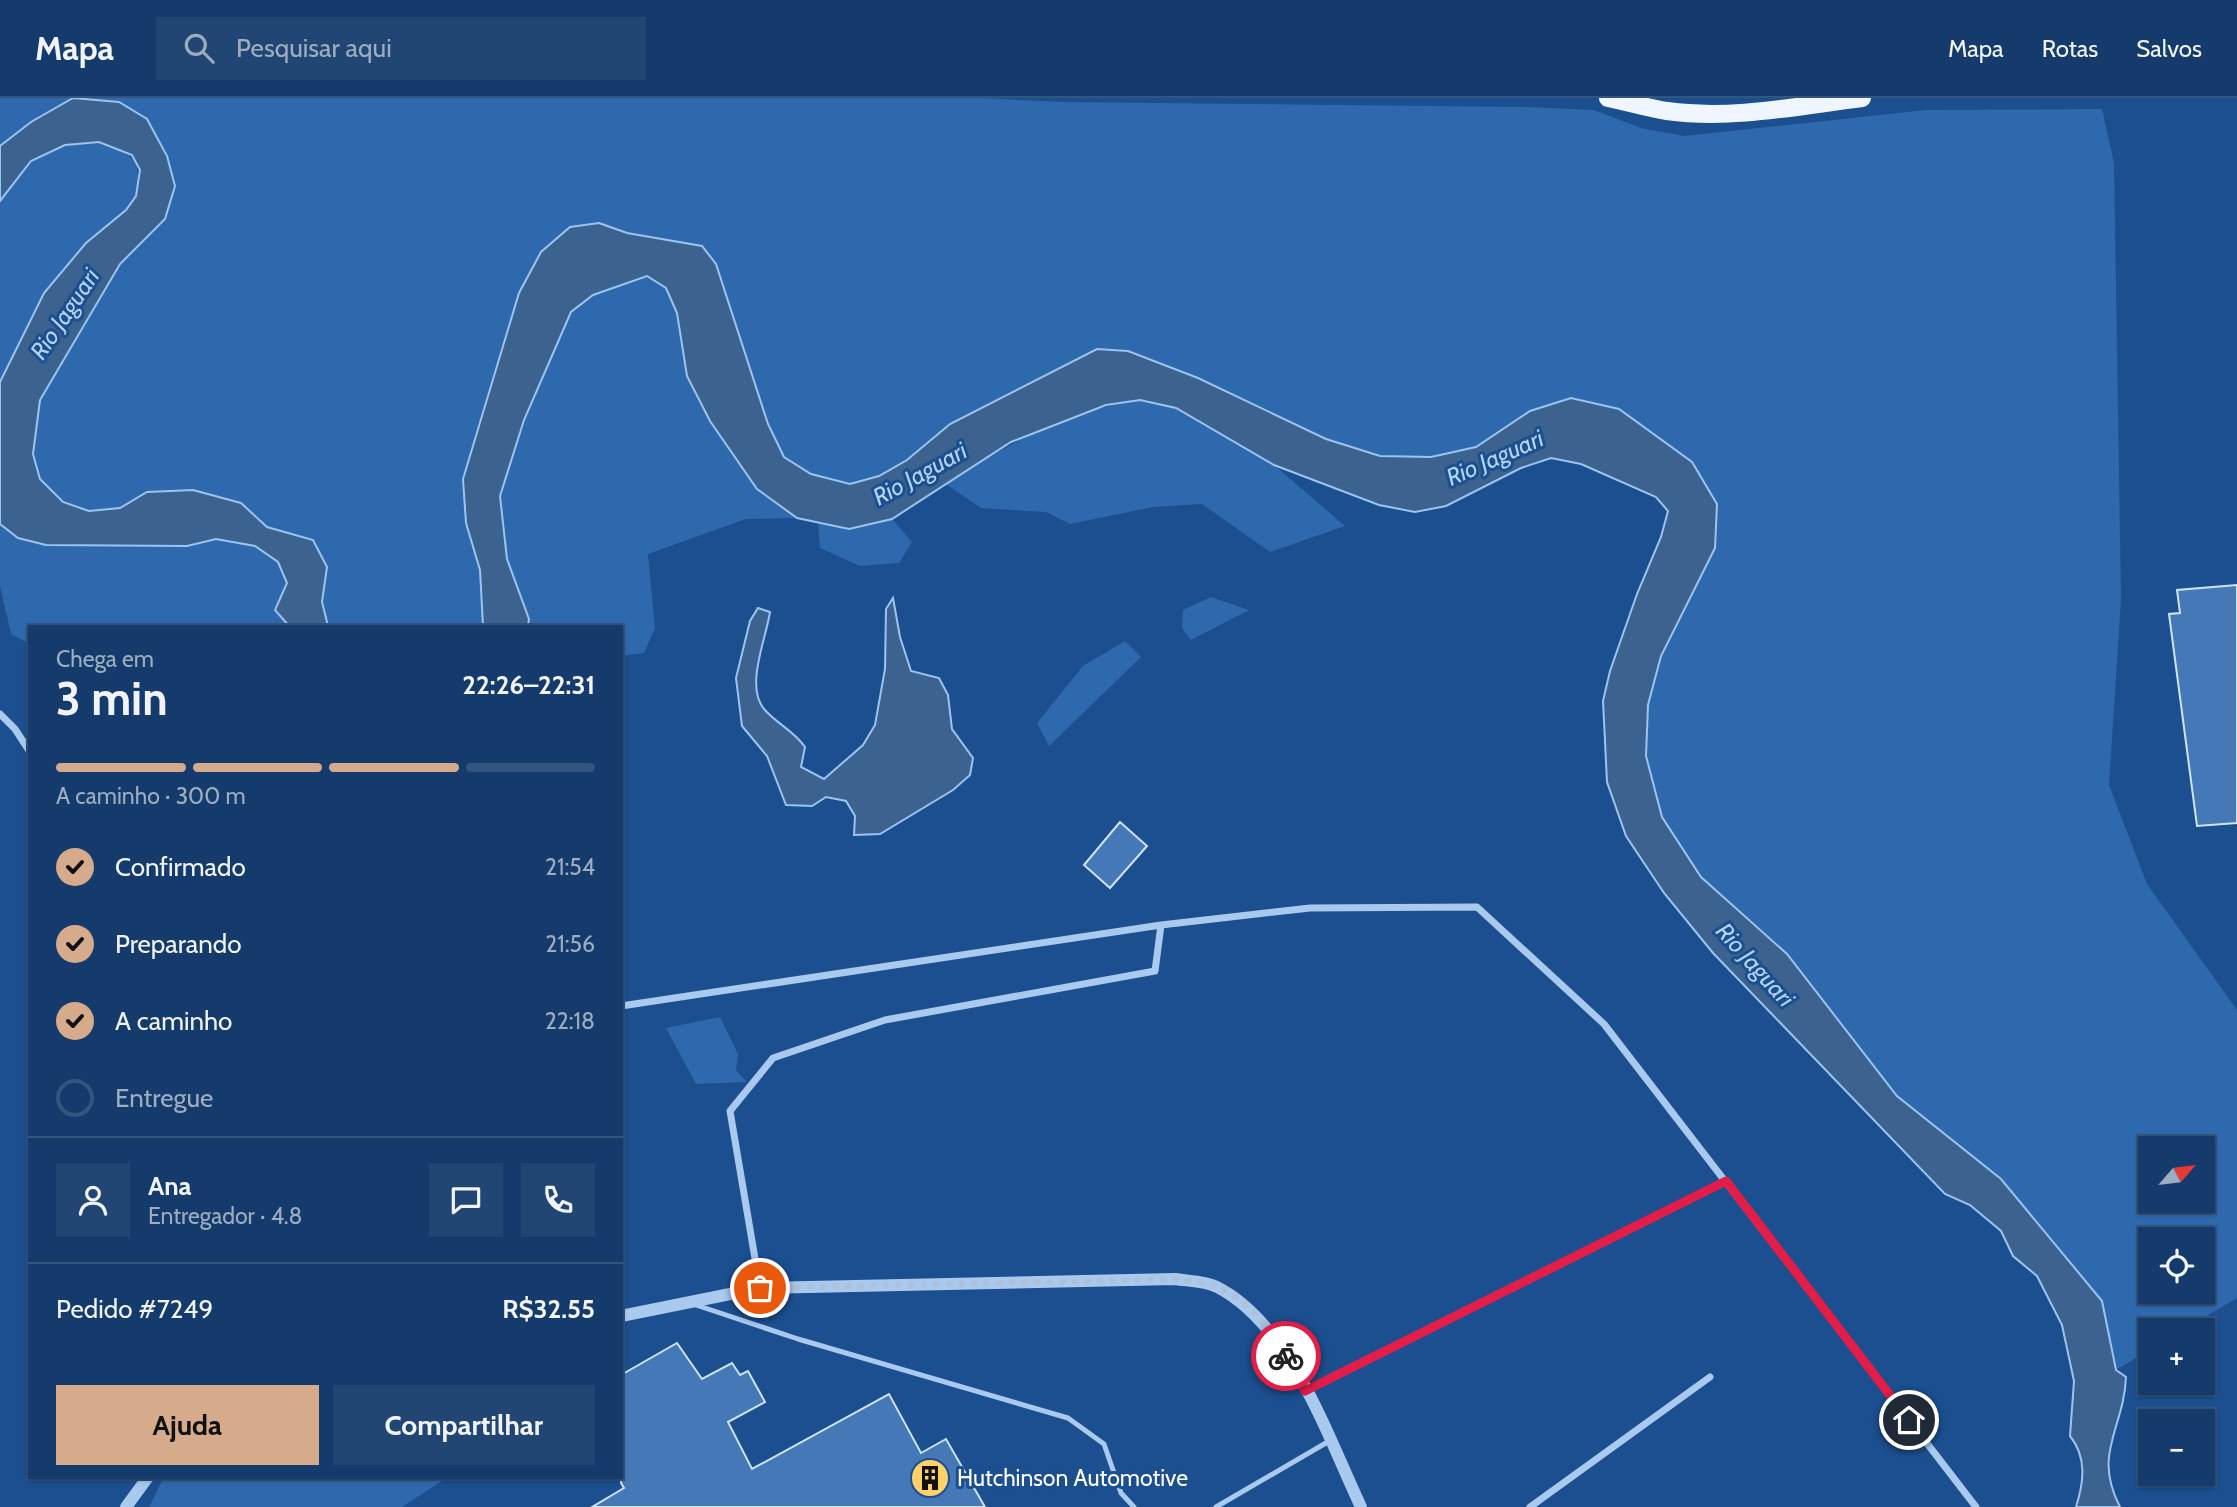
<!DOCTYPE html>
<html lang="pt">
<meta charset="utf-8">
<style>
body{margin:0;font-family:Cabin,sans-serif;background:#214673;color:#f1f3f6;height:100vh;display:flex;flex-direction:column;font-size:26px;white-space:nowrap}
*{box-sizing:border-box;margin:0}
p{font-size:23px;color:#9dadc1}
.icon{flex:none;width:38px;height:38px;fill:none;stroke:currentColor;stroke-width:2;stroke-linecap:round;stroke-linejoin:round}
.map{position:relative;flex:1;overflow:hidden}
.panel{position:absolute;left:28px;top:527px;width:595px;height:854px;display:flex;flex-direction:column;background:#143b6b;border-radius:0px;box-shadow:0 2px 5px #0004,0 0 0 2px #33557e}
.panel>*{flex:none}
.needle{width:46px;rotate:62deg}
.tools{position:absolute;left:2138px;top:1038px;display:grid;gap:14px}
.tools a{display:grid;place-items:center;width:77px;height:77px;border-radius:0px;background:#143b6b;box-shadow:0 2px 5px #0004,0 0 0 2px #33557e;font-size:35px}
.pin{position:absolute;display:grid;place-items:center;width:60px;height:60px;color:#fff;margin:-30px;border:4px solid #fff;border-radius:50%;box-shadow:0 2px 7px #0007}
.courier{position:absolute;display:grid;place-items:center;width:70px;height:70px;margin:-35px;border:5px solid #e11d48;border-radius:50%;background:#fff;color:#222;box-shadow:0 2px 9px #0007}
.summary em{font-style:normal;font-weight:800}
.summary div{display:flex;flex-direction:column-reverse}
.summary{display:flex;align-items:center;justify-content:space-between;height:119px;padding:0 28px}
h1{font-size:46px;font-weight:800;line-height:52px}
.bar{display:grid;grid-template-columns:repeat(4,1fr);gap:10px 7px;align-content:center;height:84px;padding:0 28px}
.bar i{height:9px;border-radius:5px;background:#33557e}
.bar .current{background:#d6ab8b}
.bar p{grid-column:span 4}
.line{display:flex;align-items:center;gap:18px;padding:0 28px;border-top:2px solid #33557e}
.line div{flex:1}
.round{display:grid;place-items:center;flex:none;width:74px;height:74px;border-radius:0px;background:#214673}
ol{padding:0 28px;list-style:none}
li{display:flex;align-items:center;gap:21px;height:77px}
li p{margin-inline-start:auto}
li .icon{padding:7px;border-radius:50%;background:#d6ab8b;color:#111;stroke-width:4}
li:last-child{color:#9dadc1}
li i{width:38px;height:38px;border:4px solid #33557e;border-radius:50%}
.primary-button{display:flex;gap:14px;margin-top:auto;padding:14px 28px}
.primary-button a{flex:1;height:80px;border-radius:0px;background:#d6ab8b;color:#111;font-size:28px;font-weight:800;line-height:80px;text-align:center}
.primary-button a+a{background:#214673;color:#f1f3f6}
header{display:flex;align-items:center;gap:42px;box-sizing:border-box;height:98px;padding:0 35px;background:#143b6b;border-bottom:2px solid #33557e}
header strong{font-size:33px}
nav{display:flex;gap:38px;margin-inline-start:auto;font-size:24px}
.search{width:490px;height:63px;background:#214673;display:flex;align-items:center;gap:18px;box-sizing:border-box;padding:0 24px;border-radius:0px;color:#9dadc1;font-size:26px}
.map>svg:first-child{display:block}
.green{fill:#2e69ad;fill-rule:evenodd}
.water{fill:#3c6290;stroke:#9cc4f0;stroke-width:2}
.building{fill:#4478b7;stroke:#cfe3fa;stroke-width:2}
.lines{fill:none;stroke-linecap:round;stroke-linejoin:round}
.service{stroke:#a9c9ee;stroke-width:5}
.minor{stroke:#a9c9ee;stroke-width:7}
.tertiary{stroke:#a9c9ee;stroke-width:12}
.primary{stroke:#f0f6ff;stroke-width:18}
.done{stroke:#afc1d8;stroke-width:7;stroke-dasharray:0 12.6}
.route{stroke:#e11d48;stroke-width:9}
.labels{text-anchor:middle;stroke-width:6;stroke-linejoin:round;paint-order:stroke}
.poi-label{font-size:23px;fill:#fff;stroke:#1b4f8f;text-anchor:start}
.water-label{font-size:24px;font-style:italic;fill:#b5d3f5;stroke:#1b4f8f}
</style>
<header>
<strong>Mapa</strong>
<div class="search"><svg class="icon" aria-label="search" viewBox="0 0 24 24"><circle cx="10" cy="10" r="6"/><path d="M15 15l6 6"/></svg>Pesquisar aqui</div>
<nav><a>Mapa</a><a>Rotas</a><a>Salvos</a></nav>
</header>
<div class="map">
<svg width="2237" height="1409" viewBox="0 0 2237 1409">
<rect width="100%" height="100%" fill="#1b4f8f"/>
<!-- green -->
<path class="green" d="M0,0H73L31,24L0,48Z
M86,0H981L1063,4L1525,9L1594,12L1641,30L1684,38L1926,12L2102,11L2114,65L2121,501L2109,687L2147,786L2237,912V1200L2183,1232H2151V1251L2116,1272L2102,1203L2001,1081L1897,998L1787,856L1701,779L1662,719L1646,658L1648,607L1661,558L1715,450L1717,406L1530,313L1476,349L1431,359L1380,358L1326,341L1198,280L1128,253L1097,251L950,326L907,362L879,378L850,386L811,376L784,359L768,326L716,166L702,148L627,135L599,125L466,425L480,472L483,528H328L322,504L327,469L313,442L267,429L239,403L193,392L147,394L121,410L89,413L63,404L40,382L33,356L40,302L120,166L165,121L119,4ZM2151,1050H2203V1102H2151ZM2151,1141H2203V1194H2151Z
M99,44C134,58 142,58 136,98L0,284V103L31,63L65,47Z
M648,178L666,190L677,215L687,278L757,391L797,420L746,421L648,456L655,530L644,555L621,558V528H528L529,521L507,461L500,398L524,322L571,214L593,197Z
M1140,302L1176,310L1274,367L1345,428L1270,454L1202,406L1153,409L1070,426L1046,414L981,410L946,386C1008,346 1065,313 1140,302Z
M892,421L912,444L899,465L860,468L820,450L818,424L849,431Z
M0,426L18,440L187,448L216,441L255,448L278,464L288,485L275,512L289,528H30V546L11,536L0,488Z
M1211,499L1249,512L1191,542L1182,530L1183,512Z
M1125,543L1141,559L1049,648L1037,625L1083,568Z
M720,919L738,956L736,972L747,984L696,986L666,930Z
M164,1379H448L402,1409H149Z"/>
<!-- water -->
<path class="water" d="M73,0L119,4L147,21L167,58L175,88L165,121L120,166L40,302L33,356L40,381L63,404L89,413L120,410L147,394L193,392L241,405L267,429L313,442L327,469L322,504L328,528H289L275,512L287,485L278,464L255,448L216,441L187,448L46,447L18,440L0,426V284L44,195L86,145L126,112L136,98L140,72L132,57L99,44L65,47L31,63L0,103V48L31,24Z
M599,125L627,135L702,148L716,166L768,326L784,359L811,376L850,386L879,378L907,362L950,326L1097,251L1128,253L1198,280L1326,341L1380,358L1431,359L1476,349L1530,313L1571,300L1619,311L1692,364L1717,406L1715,450L1661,558L1648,607L1646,658L1662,719L1701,779L1787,856L1897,998L2001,1081L2102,1203L2116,1272L2126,1279C2124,1331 2092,1355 2120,1409H2076C2084,1384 2087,1359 2070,1338L2074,1283L2062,1227L2037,1178L2013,1158L2001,1133L1970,1107L1945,1096L1713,855L1664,795L1626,738L1607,684L1603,603L1610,573L1637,496L1661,439L1668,413L1656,399L1581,366L1551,360L1521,370L1446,408L1415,414L1379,407L1274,367L1176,310L1140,302L1106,307L1011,344L892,421L849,431L797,420L757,391L710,323L687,278L677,215L666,190L647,178L593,197L571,214L524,322L500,398L507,461L529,521L528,528H483L480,472L466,425L463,381L519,195L541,154L570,129Z
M893,500L900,539L911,573L939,580L948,597L952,631L973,660L970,677L953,692L880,736L854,737L855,718L846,703L826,699L812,708L786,707L767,658L742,628L736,580L750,523L758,510L770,514C766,541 745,588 764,611C777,626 794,633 805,649L801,669L824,681L863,647L875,627L885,571L886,511Z"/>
<!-- building -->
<path class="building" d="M2237,487V725L2197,728L2169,516L2180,515L2177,492Z
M1120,724L1147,748L1110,790L1084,767Z
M677,1245L702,1281L732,1265L740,1277L748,1273L765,1304L728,1324L752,1371L889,1296L921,1355L946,1341L985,1409H592L624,1390L621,1385V1277Z"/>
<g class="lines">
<!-- service -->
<path class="service" d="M696,1207L798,1241L1068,1320L1104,1346L1121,1395L1134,1409
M1216,1409L1331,1342"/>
<!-- minor -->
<path class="minor" d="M0,616L15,631L30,654
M621,908L1161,827L1310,810L1477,809L1604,926L1976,1409
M760,1190L730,1013L773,960L885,922L1155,873L1161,827
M1306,1292L1726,1083
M1530,1409L1710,1279"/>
<!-- tertiary -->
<path class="tertiary" d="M621,1218L760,1190L1175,1181C1188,1183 1206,1183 1217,1189C1290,1226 1328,1339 1361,1409
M126,1409L148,1379"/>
<!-- primary -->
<path class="primary" d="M1608,0C1628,4 1647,10 1667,13C1731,22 1798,8 1862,0"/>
</g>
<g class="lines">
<!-- done -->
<path class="done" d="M760,1190L1175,1181C1188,1183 1201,1184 1213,1187C1245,1197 1271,1231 1286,1258"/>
<!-- route -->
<path class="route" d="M1286,1258L1305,1293L1726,1083L1909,1322"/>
</g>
<!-- icons -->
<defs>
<symbol id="building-disc" viewBox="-11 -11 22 22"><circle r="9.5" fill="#ffd166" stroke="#1b4f8f"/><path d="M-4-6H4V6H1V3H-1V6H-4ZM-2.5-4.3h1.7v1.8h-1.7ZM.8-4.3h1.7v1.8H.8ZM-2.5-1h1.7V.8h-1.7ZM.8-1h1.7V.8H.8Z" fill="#111"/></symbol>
</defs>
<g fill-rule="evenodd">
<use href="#building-disc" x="908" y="1358" width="44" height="44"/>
</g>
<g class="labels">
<!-- poi labels -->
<g class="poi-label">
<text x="957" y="1388">Hutchinson Automotive</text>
</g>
<!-- water labels -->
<g class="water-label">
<text transform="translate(65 216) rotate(-56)" y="8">Rio Jaguari</text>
<text transform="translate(1495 360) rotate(-24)" y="8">Rio Jaguari</text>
<text transform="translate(920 376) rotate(-29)" y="8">Rio Jaguari</text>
<text transform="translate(1755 867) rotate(48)" y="8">Rio Jaguari</text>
</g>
</g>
</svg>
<div class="tools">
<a><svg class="needle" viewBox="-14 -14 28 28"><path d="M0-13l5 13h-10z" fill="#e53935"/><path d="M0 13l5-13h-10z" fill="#9dadc1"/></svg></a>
<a><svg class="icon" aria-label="locate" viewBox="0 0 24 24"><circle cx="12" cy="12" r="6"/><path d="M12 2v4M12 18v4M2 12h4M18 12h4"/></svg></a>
<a>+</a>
<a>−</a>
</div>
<div class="pin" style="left:760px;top:1190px;background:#ea580c"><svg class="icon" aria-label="bag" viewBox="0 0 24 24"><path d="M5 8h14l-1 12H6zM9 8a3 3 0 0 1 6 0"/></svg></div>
<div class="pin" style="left:1909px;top:1322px;background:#1f2937"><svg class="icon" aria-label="home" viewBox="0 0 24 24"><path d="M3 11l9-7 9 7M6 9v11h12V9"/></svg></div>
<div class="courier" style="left:1286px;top:1258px"><svg class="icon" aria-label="bike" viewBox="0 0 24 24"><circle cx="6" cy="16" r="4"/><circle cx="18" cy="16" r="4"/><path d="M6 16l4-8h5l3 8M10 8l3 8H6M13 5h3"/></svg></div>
<section class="panel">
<div class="summary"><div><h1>3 min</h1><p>Chega em</p></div><em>22:26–22:31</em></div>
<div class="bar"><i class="current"></i><i class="current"></i><i class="current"></i><i></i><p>A caminho · 300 m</p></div>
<ol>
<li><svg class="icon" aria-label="check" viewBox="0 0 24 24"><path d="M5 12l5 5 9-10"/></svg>Confirmado<p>21:54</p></li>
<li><svg class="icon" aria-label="check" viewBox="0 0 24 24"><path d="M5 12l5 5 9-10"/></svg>Preparando<p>21:56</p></li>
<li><svg class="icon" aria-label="check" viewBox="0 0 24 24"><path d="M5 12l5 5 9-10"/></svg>A caminho<p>22:18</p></li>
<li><i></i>Entregue</li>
</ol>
<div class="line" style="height:126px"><a class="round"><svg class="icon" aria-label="person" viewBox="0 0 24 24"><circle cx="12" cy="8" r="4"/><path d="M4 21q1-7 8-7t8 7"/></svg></a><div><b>Ana</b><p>Entregador · 4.8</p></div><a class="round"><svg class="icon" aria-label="chat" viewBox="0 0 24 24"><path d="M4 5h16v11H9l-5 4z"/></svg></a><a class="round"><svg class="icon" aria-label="phone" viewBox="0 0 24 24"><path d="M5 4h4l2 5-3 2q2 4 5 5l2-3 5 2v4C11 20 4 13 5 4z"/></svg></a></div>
<div class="line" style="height:91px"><div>Pedido #7249</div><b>R$32.55</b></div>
<div class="primary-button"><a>Ajuda</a><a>Compartilhar</a></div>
</section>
</div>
